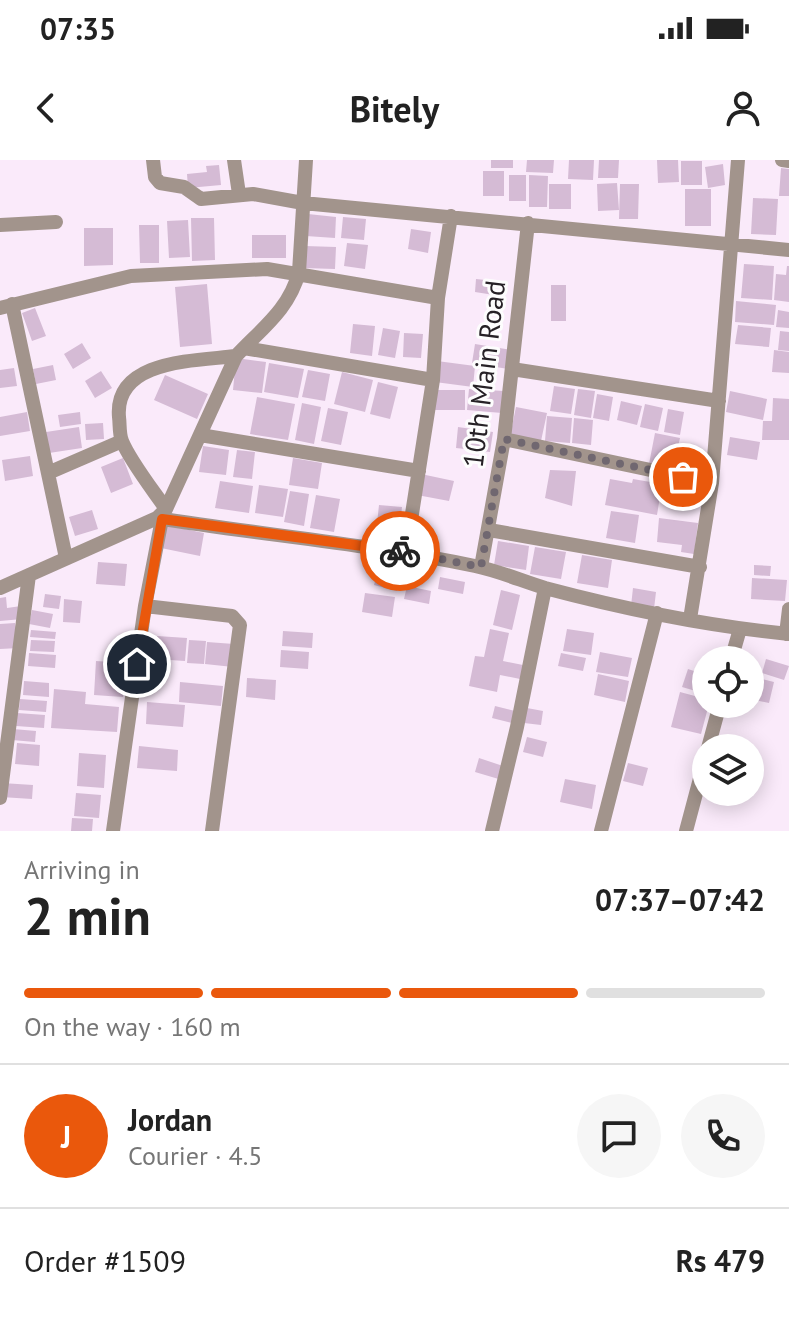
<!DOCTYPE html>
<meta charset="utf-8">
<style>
body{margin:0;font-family:"PT Sans",sans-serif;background:#f6f6f6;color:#222;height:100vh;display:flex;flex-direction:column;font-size:30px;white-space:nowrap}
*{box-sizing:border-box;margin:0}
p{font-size:26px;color:#767676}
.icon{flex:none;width:44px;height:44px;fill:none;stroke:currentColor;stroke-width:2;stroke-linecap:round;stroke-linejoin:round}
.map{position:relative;height:671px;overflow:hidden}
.details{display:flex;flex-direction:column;background:#fff;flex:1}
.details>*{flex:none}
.fabs{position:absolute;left:692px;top:486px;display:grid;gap:16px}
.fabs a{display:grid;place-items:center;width:72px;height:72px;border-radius:50%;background:#fff;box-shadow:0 4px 20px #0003;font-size:40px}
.pin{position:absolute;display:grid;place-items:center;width:68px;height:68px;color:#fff;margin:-34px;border:4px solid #fff;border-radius:50%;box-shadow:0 2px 8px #0007}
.courier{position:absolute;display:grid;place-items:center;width:80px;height:80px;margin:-40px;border:6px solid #ea580c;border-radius:50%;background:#fff;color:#222;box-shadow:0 2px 10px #0007}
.overview em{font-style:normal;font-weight:700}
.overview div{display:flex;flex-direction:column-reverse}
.overview{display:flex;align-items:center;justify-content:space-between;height:136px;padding:0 24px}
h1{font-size:52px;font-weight:700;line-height:60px}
.bar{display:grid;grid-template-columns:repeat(4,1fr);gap:12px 8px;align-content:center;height:96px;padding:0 24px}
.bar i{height:10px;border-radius:6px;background:#e0e0e0}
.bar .active{background:#ea580c}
.bar p{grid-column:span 4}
.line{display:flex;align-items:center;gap:20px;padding:0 24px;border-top:2px solid #e0e0e0}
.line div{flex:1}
.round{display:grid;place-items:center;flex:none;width:84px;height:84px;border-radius:42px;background:#f6f6f6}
.status{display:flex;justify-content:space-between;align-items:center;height:56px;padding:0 40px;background:#fff;direction:ltr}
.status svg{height:22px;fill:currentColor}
header{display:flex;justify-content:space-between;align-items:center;height:104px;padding:0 24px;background:#fff;font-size:36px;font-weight:700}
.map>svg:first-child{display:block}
.building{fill:#d5bbd5}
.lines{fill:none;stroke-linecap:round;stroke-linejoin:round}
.minor{stroke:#a2948c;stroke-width:14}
.done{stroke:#706770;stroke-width:8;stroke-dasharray:0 14.4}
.route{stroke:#ea580c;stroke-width:10}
.labels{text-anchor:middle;stroke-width:6;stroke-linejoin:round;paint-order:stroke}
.street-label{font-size:28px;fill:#262126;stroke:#fdfdfd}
</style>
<div class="status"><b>07:35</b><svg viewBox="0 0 49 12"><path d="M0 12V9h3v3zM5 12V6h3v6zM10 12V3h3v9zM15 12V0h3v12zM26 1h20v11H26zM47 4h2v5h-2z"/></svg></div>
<header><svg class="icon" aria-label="back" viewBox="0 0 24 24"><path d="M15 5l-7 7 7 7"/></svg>Bitely<svg class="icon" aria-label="person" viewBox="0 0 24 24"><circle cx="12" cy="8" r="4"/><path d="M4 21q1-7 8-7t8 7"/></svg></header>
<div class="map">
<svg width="789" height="671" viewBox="0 0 789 671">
<rect width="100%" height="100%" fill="#faeafa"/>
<!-- building -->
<path class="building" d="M491,0H513V8H491Z
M527,0H554L553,13L526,12Z
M569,0H594L593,20L568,19Z
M599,0H619L618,18H598Z
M657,0H678L679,22L658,23Z
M681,1H702V25H681Z
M723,4L725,25L708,28L705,7Z
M219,5L221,25L188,28L187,14L207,12L206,6Z
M781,8L789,9V36H779Z
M483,11H504V36H483Z
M509,15H526V41H509Z
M529,15L548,16L547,47H529Z
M617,23L619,50L598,51L597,24Z
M549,24H571V49H549Z
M620,24H639L638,59H619Z
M685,29H711V66H685Z
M753,38L778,39L776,75L751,74Z
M308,54L336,57L335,78L306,76Z
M343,57L366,59L364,80L341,78Z
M191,58H214L215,100L192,101Z
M188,60L190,97L169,98L167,61Z
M139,65H159V103H140Z
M84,68H113V105L84,106Z
M411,69L431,72L428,93L408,89Z
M252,75H286V98H252Z
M347,83L368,85L365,109L344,106Z
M305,86L336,87L335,109L304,108Z
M744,104L774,106L772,140L741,138Z
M787,106H789V142L774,140L776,114L786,115Z
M476,119L495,121L494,135L475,132Z
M207,124L212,184L180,187L175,127Z
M551,125H566V161H551Z
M736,141L776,145L774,165L735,162Z
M35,148L46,176L32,181L22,153Z
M778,150L789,152V168L776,167Z
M353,164L375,166L372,196L350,193Z
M738,165L771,168L769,187L735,184Z
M383,168L400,171L395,198L378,195Z
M780,171L789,172V191L778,190Z
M404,173L423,174L421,198L403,197Z
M82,183L91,198L73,209L64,194Z
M475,184L511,190L508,209L472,203Z
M774,190L789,192V213L772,212Z
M236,198L266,202L262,233L233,230Z
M437,201L475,206L473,227L435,222Z
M269,203L304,209L298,238L264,232Z
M53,205L56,220L36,224L33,209Z
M14,208L17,226L0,228V210Z
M308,210L330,214L325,241L302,237Z
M101,211L112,228L95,238L85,221Z
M342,212L373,220L365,252L334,244Z
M165,215L208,234L197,259L154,240Z
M378,222L398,227L390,259L370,254Z
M554,226L575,229L571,254L550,251Z
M469,229L504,231L502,253L467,250Z
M578,229L595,231L591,258L574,255Z
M434,230H465V250H434Z
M730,231L767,239L763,260L726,252Z
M597,234L613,237L609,261L593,258Z
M257,237L295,244L288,280L250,274Z
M773,238L789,239V280H762L763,261H772Z
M621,241L642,246L637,265L617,260Z
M302,243L321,247L314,284L295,280Z
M645,244L663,248L658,271L640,267Z
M516,247L547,253L541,281L510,276Z
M328,248L348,252L341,285L321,281Z
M668,249L684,252L680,275L664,272Z
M27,252L30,271L0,276V257Z
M80,252L81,264L60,267L58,255Z
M547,256L572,258L570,283L545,281Z
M574,258L593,260L591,285L572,283Z
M103,263L104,279L86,280L85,264Z
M79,267L82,288L49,293L46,272Z
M458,267L493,272L490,292L456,288Z
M655,273L680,278L673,309L649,304Z
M730,277L760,282L757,300L727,295Z
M203,286L229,290L226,315L199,312Z
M237,290L255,292L252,319L233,317Z
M30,296L33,316L5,321L2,300Z
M123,298L133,324L111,333L101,307Z
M293,298L322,303L318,329L289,325Z
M550,310L576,311L572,346L545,338Z
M421,314L454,321L449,341L417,335Z
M610,319L632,323L633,319L662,324L657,355L605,345Z
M220,321L253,326L249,353L215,348Z
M259,325L288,329L283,357L255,353Z
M290,331L309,334L304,366L284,362Z
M316,335L340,339L334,372L310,368Z
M379,345L402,347L399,375L376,373Z
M92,350L98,369L75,376L69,357Z
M611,351L639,355L635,383L606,378Z
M659,358L698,363L694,394L681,392L682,385L657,382Z
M165,365L204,373L200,396L161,388Z
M498,381L529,386L526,410L494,405Z
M535,387L566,392L561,419L530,414Z
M582,395L612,400L608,428L577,423Z
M382,396L405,402L397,431L374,425Z
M98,402L127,404L125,426L96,424Z
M754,405L771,406L770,416L754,415Z
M440,417L465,422L463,434L438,429Z
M752,418L787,420L785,441L751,439Z
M407,426L431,431L429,444L404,439Z
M633,428L656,432L654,449L631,446Z
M501,430L520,435L512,470L493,465Z
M365,433L395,437L392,457L362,452Z
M45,434L61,436L59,449L43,447Z
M6,437L7,448L21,446L22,459L0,461V438Z
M64,439L82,441L80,463L63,462Z
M32,450L53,454L50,468L29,464Z
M15,463L19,488L0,489V464Z
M490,469L509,473L503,501L528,506L525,520L500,515L497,532L469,526L475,496L484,497Z
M567,469L594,473L591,495L563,491Z
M31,470L56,472L55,479L30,477Z
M283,471L313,473L312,488L282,486Z
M157,476L187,478L185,501L155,499Z
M31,480L55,481L54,492L30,491Z
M189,480L206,481L204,504L187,503Z
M207,482L234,484L233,507L205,504Z
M281,490L309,492L308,509L280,507Z
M600,492L632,498L628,517L596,512Z
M29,493L56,495L55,508L28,506Z
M561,493L586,498L583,511L558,506Z
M766,499L789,506L784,520L762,513Z
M96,501L126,503L123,537L94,535Z
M688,509L706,515V534L682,527Z
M598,514L629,521L625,542L594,535Z
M750,516L774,522L769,543L750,539Z
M247,518L276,520L275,540L246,537Z
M24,521L49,523V537L23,535Z
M180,522L223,526L221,546L179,542Z
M54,529L86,532L85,544L119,547L117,572L51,568Z
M680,532L706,539V544H709L701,574L671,567Z
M20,539L47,541L46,552L19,550Z
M147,542L185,545L183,567L146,564Z
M495,546L519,552L516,564L492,558Z
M527,548L543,551L541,565L524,563Z
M17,553L45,555L44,568L16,566Z
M13,569L36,571L35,582L12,580Z
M527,577L547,582L543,597L523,592Z
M17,583L40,585L39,606L15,604Z
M139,586L178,590L177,611L137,608Z
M79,593L106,595L104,628L77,626Z
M479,598L506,607L502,620L475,612Z
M628,603L648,608L643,626L623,621Z
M565,619L596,625L592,649L560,642Z
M2,623L33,625L32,639L1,637Z
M76,633L101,635L99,658L74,656Z
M72,658L93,659L92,671H71Z"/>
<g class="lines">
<!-- minor -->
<path class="minor" d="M153,0L155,17L160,23L184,27L201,39L253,34L303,43L789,90
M234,0L239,34
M782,0L789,1
M0,65L56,62
M12,144L66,398
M0,148L131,116L267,109L438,138
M244,188L433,220
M512,209L719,241
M200,275L419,311
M504,279L712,323
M48,313L122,281
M166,349C153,330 130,301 122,281C119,274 120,264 119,257C114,199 197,201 236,196
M157,358C263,375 370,384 475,406C499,411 522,421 545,428C624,449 707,466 789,474
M489,370L700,407
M406,392L433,220L438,138L451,56
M481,407L504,279L528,63
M0,428L157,358L166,349L236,196C261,169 289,150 299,112L306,0
M145,446L232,456L240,465L212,671
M690,459L712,323L738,0
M786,474L789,449
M731,500L740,469
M708,588L720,544
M0,638L29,415
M113,671L145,446L162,359
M492,671L517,567L545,428
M601,671L657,453
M686,671L706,596"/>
</g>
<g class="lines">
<!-- done -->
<path class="done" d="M400,391L481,407L504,279L683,317"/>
<!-- route -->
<path class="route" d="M137,504L162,359L400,391"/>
</g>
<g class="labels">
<!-- street labels -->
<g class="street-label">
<text transform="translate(484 214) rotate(-83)" y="10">10th Main Road</text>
</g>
</g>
</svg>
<div class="fabs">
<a><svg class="icon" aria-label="locate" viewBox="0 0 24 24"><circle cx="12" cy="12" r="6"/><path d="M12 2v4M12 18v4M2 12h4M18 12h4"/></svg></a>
<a><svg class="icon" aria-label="layers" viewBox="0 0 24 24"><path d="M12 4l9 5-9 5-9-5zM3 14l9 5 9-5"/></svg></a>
</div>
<div class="pin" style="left:683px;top:317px;background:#ea580c"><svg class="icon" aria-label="bag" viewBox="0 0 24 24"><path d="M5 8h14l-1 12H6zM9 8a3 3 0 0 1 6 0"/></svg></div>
<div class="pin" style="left:137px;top:504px;background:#1f2937"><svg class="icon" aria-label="home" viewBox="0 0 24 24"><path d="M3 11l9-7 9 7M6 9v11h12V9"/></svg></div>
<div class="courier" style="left:400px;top:391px"><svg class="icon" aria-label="bike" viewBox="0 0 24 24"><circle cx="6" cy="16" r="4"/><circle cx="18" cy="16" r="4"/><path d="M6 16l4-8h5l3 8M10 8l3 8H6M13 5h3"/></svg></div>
</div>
<section class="details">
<div class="overview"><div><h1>2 min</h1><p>Arriving in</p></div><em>07:37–07:42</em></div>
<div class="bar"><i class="active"></i><i class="active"></i><i class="active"></i><i></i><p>On the way · 160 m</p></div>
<div class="line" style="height:144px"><b class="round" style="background:#ea580c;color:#fff">J</b><div><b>Jordan</b><p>Courier · 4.5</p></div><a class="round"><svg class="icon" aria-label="chat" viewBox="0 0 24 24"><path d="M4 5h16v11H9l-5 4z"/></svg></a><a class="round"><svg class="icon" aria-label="phone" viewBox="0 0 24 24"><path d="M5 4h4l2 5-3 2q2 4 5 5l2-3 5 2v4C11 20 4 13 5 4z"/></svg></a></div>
<div class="line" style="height:104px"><div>Order #1509</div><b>Rs 479</b></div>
</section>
